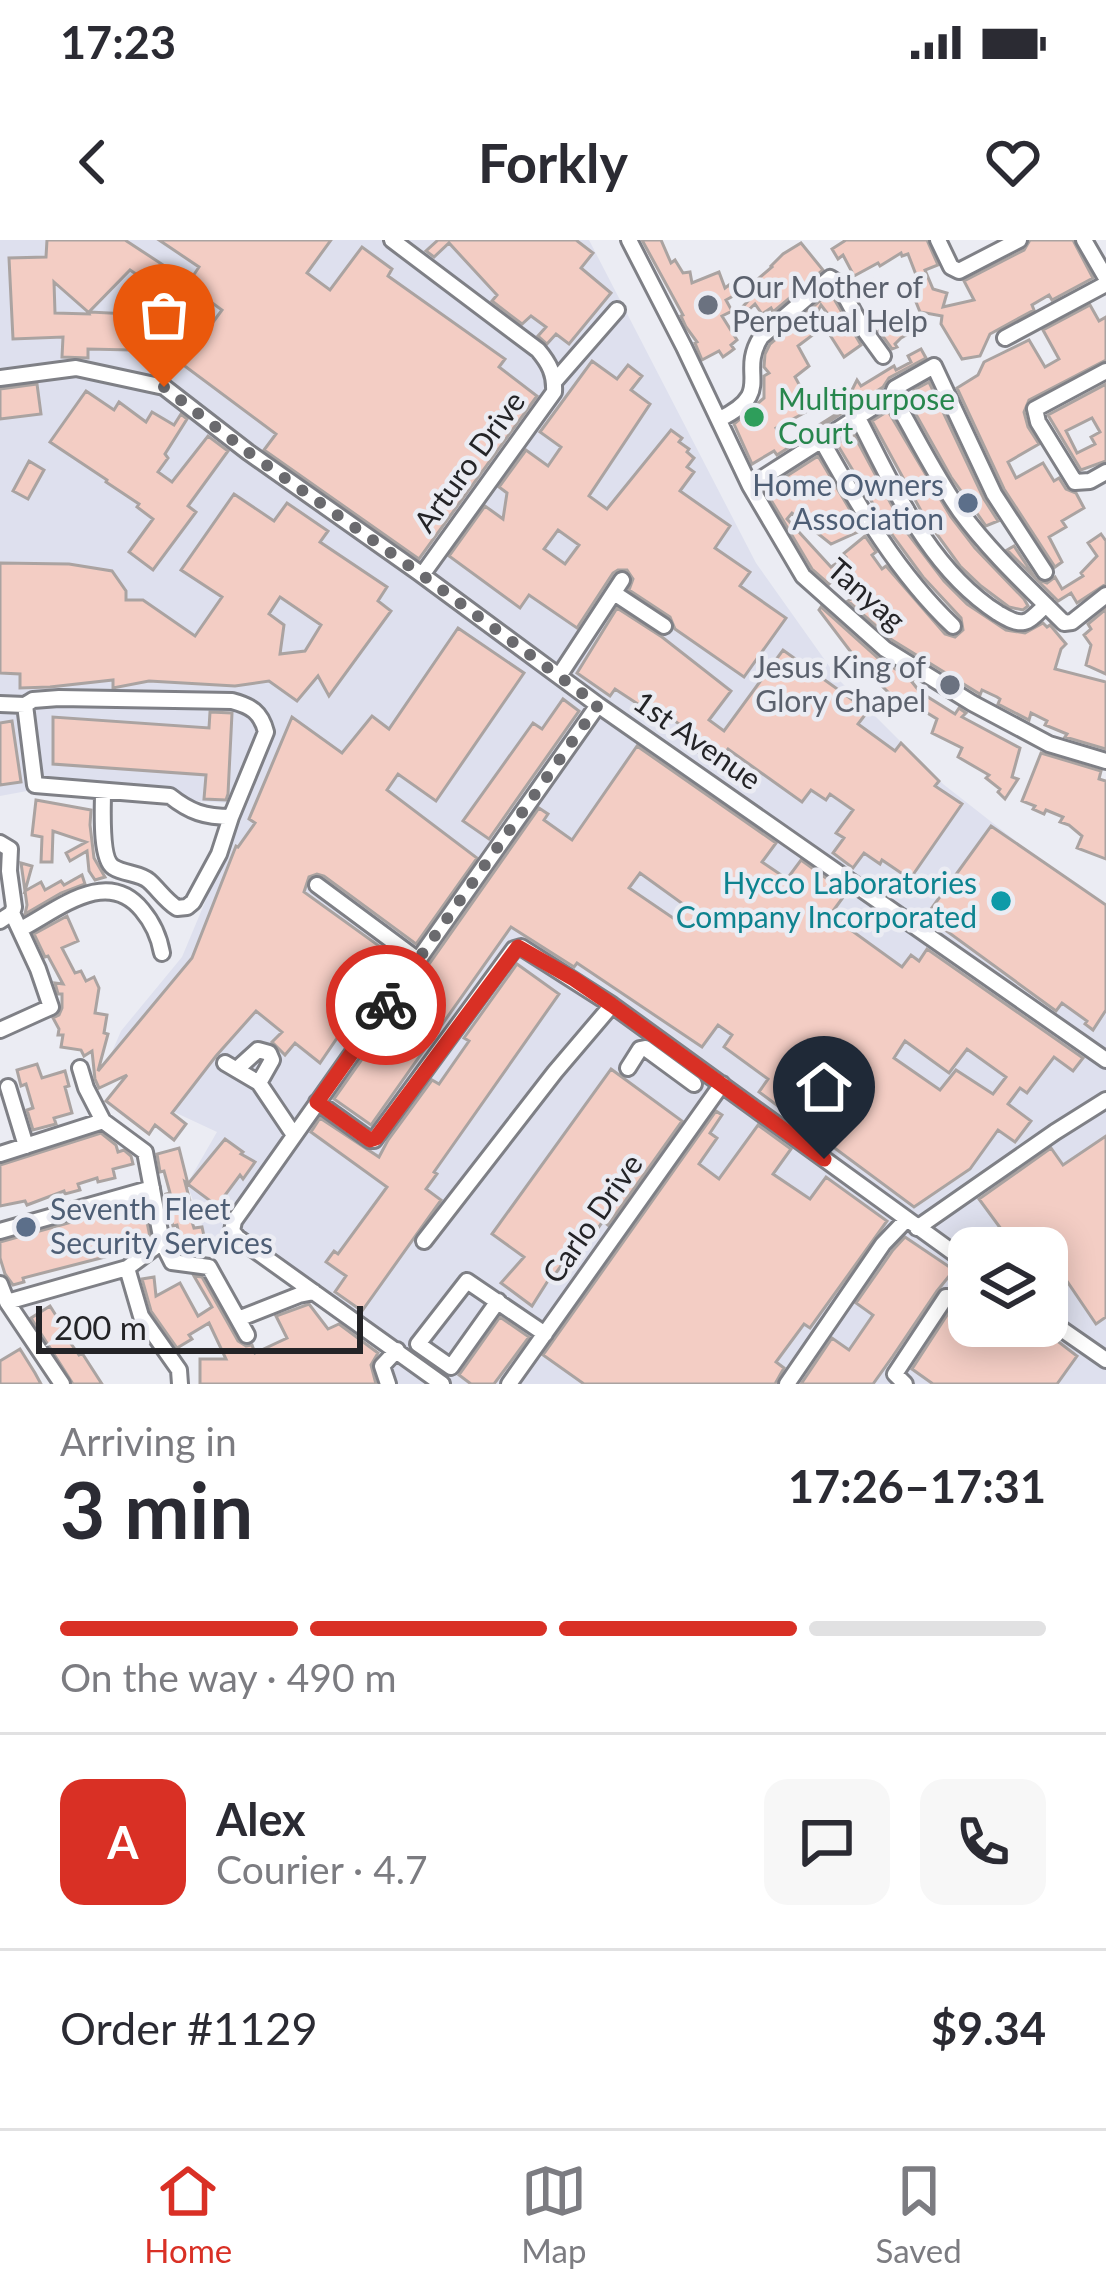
<!DOCTYPE html>
<meta charset="utf-8">
<style>
body{margin:0;font-family:Lato,sans-serif;background:#f7f7f7;color:#2b2b33;height:100vh;display:flex;flex-direction:column;font-size:45px;white-space:nowrap}
*{box-sizing:border-box;margin:0}
p{font-size:39px;color:#7c7c81}
.icon{flex:none;width:66px;height:66px;fill:none;stroke:currentColor;stroke-width:2;stroke-linecap:round;stroke-linejoin:round}
.map{position:relative;height:1144px;overflow:hidden}
.sheet{display:flex;flex-direction:column;background:#fff;flex:1}
.sheet>*{flex:none}
.buttons{position:absolute;left:948px;top:987px;display:grid;gap:24px}
.buttons a{display:grid;place-items:center;width:120px;height:120px;border-radius:24px;background:#fff;box-shadow:0 6px 30px #0003;font-size:60px}
.scale{position:absolute;left:36px;bottom:30px;width:327px;box-sizing:border-box;padding-left:12px;border:6px solid #242427;border-top:0;font-size:33px;line-height:42px;white-space:nowrap;color:#242427;-webkit-text-stroke:9px #ebecf3;paint-order:stroke}
.pin{position:absolute;display:grid;place-items:center;width:102px;height:102px;color:#fff;margin:-123px -51px;border-radius:50% 50% 50% 0;rotate:-45deg;box-shadow:0 0 12px #0007}
.pin .icon{rotate:45deg}
.courier{position:absolute;display:grid;place-items:center;width:120px;height:120px;margin:-60px;border:9px solid #d93025;border-radius:50%;background:#fff;color:#222;box-shadow:0 3px 15px #0007}
.head em{font-style:normal;font-weight:700}
.head div{display:flex;flex-direction:column-reverse}
.head{display:flex;align-items:center;justify-content:space-between;height:204px;padding:0 60px}
h1{font-size:78px;font-weight:700;line-height:90px}
.bar{display:grid;grid-template-columns:repeat(4,1fr);gap:18px 12px;align-content:center;height:144px;padding:0 60px}
.bar i{height:15px;border-radius:9px;background:#e1e1e2}
.bar .on{background:#d93025}
.bar p{grid-column:span 4}
.line{display:flex;align-items:center;gap:30px;padding:0 60px;border-top:3px solid #e1e1e2}
.line div{flex:1}
.round{display:grid;place-items:center;flex:none;width:126px;height:126px;border-radius:24px;background:#f7f7f7}
.status{display:flex;justify-content:space-between;align-items:center;height:84px;padding:0 60px;background:#fff;direction:ltr}
.status svg{height:33px;fill:currentColor}
header{display:flex;justify-content:space-between;align-items:center;height:156px;padding:0 60px;background:#fff;font-size:54px;font-weight:700}
.menu{display:flex;justify-content:space-around;align-items:center;height:168px;border-top:3px solid #e1e1e2;background:#fff;font-size:33px;color:#7c7c81}
.menu a{display:grid;justify-items:center;gap:6px}
.menu .on{color:#d93025}
.map>svg:first-child{display:block}
.built{fill:#dee0ee;fill-rule:evenodd}
.building{fill:#f3cdc4;stroke:#aaa3a1;stroke-width:3;fill-rule:evenodd}
.lines{fill:none;stroke-linecap:round;stroke-linejoin:round}
.minor-casing{stroke:#7f8086;stroke-width:20}
.minor{stroke:#fff;stroke-width:14}
.done{stroke:#6a6a6e;stroke-width:12;stroke-dasharray:0 21.6}
.route{stroke:#d93025;stroke-width:15}
.worship-dot{fill:#6b7280;stroke:#ebecf3;stroke-width:4.5}
.leisure-dot{fill:#2e9e5b;stroke:#ebecf3;stroke-width:4.5}
.service-dot{fill:#5c6f8a;stroke:#ebecf3;stroke-width:4.5}
.culture-dot{fill:#0f9aa8;stroke:#ebecf3;stroke-width:4.5}
.labels{text-anchor:middle;stroke-width:9;stroke-linejoin:round;paint-order:stroke}
.worship-label{font-size:30px;fill:#5b616d;stroke:#ebecf3;text-anchor:start}
.leisure-label{font-size:30px;fill:#27864d;stroke:#ebecf3;text-anchor:start}
.street-label{font-size:30px;fill:#242427;stroke:#ebecf3}
.service-label{font-size:30px;fill:#4e5e75;stroke:#ebecf3;text-anchor:end}
.culture-label{font-size:30px;fill:#0d838f;stroke:#ebecf3;text-anchor:end}
</style>
<div class="status"><b>17:23</b><svg viewBox="0 0 49 12"><path d="M0 12V9h3v3zM5 12V6h3v6zM10 12V3h3v9zM15 12V0h3v12zM26 1h20v11H26zM47 4h2v5h-2z"/></svg></div>
<header><svg class="icon" aria-label="back" viewBox="0 0 24 24"><path d="M15 5l-7 7 7 7"/></svg>Forkly<svg class="icon" aria-label="heart" viewBox="0 0 24 24"><path d="M12 20l-8-8c-3-5 5-10 8-4 3-6 11-1 8 4z"/></svg></header>
<div class="map">
<svg width="1106" height="1144" viewBox="0 0 1106 1144">
<rect width="100%" height="100%" fill="#ebecf3"/>
<!-- built -->
<path class="built" d="M0,0H589L756,323L839,440L943,544L1022,606L1106,667V1144H392L385,1129L392,1118L224,999L211,1010L187,944L217,892L142,857L109,819L121,791L182,717L246,564L27,551L0,556ZM969,1008H1047V1086H969Z"/>
<!-- building -->
<path class="building" d="M47,0H125L189,42L199,27L159,0H331L307,33L330,50L362,7L392,29L388,36L505,119L499,127L537,156L419,319L264,210L276,194L182,124L222,70L207,59L196,75L130,30L89,72L186,77V100L151,99V103H132L131,110L88,109V118L62,117L63,97L13,99L9,18L46,17ZM54,42L88,72L89,74L55,73Z
M438,0H576L593,13L581,28L611,53L569,104L556,94L547,104L538,96L546,87L531,76L522,84L492,61L497,55L449,3L434,17L426,11Z
M642,0H661L671,23L675,20L683,33L690,32L692,43L719,32L725,48L729,45L735,55L726,60L732,71L722,76L737,100L731,105L734,109L730,112L723,117L719,111L702,120L695,103L697,102L686,87L681,76L683,75Z
M846,0H927L938,25L925,30L933,49L947,53L943,67L974,60L964,41L1024,10L1030,0H1073L1093,38L1052,60L1049,55L1032,65L1034,70L990,94L980,116L962,119L941,84L942,76L920,72L912,52L916,50L913,42L918,40L908,14L902,16L901,13L880,26L878,23L854,36L843,15L838,19L832,9Z
M801,3L823,30L773,72L771,68L762,74L755,64L743,75L739,71L763,44L759,38L772,27L771,26L783,14Z
M830,52L861,105L844,117L828,92L837,86L821,65L812,82L818,91L798,106L809,126L795,137L806,157L815,153L821,164L776,188L786,206L849,166L846,162L857,140L861,146L894,126L896,130L911,122L908,116L921,109L926,118L889,138L883,147L777,215L774,211L752,224L734,184L764,158V136L769,133L764,127L765,114L770,104Z
M1090,65L1099,81L1106,77V120L1029,160L1024,172L1028,187L1039,204L1008,222L1016,238L1043,223L1054,241L1059,238L1066,249L1076,253L1084,268L1062,281L1066,287L1049,297L1062,322L1055,327L1004,249L957,148L978,135L984,122L1029,100L1045,127L1059,119L1043,90Z
M891,80L896,89L909,80L915,90L901,98L895,104L897,107L892,109L879,91Z
M592,121L617,139L628,125L642,136L631,150L650,164L589,256L607,269L671,190L682,198L679,202L689,209L687,212L694,218L687,227L694,232L680,251L730,286L715,308L750,332L740,346L786,378L744,437L675,389L670,377L629,350L633,339L627,330H618L613,333L577,388L529,355L520,368L449,316L485,266L503,279L507,253L499,247L526,210L548,226L561,207L540,192ZM558,290L579,305L565,324L544,309Z
M929,142L984,259L998,281L986,286L951,237L909,162L917,158L914,150Z
M37,144L41,174L0,179V149Z
M1106,144V221L1081,230L1048,175ZM1092,178L1100,192L1091,197L1095,204L1077,213L1066,191Z
M86,151L114,170L119,162L146,182L152,172L174,185L181,174L187,179L165,214L168,218L158,232L172,242L208,196L228,211L188,266L196,272L153,330L129,312L153,279L137,267L139,264L106,242L107,240L50,202Z
M888,171L951,277L975,308L1024,359L1028,366L1023,370L1009,367L981,346L960,326L925,278L872,181Z
M853,193L905,290L944,341L967,364L1006,390L1025,393L1043,383L1047,387L1050,385L1066,404L1061,409L1055,429L1106,442V509L1065,497L1067,494L1045,485L1047,481L1031,473L1029,480L998,464L1000,459L997,457L982,450L980,455L978,453L892,400L848,361L856,356L841,333L829,344L812,329L765,250L818,216L862,290L831,304L792,273L787,279L831,327L846,317L843,314L865,296L876,312L872,315L882,329L886,326L945,394L955,397L963,390L961,378L923,337L890,292L837,204Z
M29,221L44,230L28,259L13,251Z
M234,254L274,281L287,263L328,291L320,302L387,347L378,361L391,371L329,456L318,436L297,461L269,441L235,446L149,441L113,448V440L50,447L20,448V434L0,433V323L69,324L112,331L126,351V360H143L195,396L222,357L181,330ZM280,357L321,385L305,411L280,414L284,385L269,374Z
M1101,294L1106,301V344L1077,363L1071,353L1058,361L1007,310L1014,306L1036,339L1047,343L1055,337L1062,349L1083,336L1081,333L1097,316L1088,303Z
M821,367L878,418L913,440L912,442L920,452L955,474L959,468L966,473L962,477L1020,508L1012,537L1018,539L1005,559L998,552L1000,549L986,538L989,535L958,517L962,508L932,493L937,479L911,463L906,470L860,424L819,370Z
M617,368L662,397L731,451L709,480L724,491L783,410L868,471L858,484L895,511L901,503L939,541L935,546L962,564L910,639L882,620L880,624L864,613L853,628L833,613L844,598L836,593L853,570L830,554L826,560L811,550L802,562L728,509L716,525L696,511L703,501L654,466L650,472L615,449L610,456L577,433Z
M1106,369V434L1086,425L1091,405L1084,395L1091,389L1088,384Z
M458,388L524,433L436,561L398,534L387,550L477,618L416,704L324,636L317,634L309,637L304,652L393,716L320,823L295,803L285,815L272,802L282,792L256,771L216,816L172,873L186,884L174,900L155,885L149,894L106,861L127,835L99,848L95,839L92,811L84,816L81,810L61,807L63,795H58L59,789L53,778L59,775L62,768V754H58L55,743L63,744L48,716L45,717L34,694L67,676L78,701L62,708L75,733L81,731L86,741L94,737L99,748L95,773L107,775L104,793L108,794L98,831L192,718L236,606L238,607L255,583L249,579L292,477L342,513L372,476L389,489Z
M563,459L579,471L489,599L463,581L533,483L542,489Z
M210,472L232,473L228,554L226,560L204,559L206,535L53,524V477L209,488Z
M12,481L21,542L0,545V483Z
M637,506L776,603L762,622L787,639L801,620L833,643L830,646L844,656L830,675L902,727L911,715L919,721L927,709L1083,818L1073,831L1054,817L1027,853L1020,848L1008,864L1031,881L1015,902L998,890L970,929L914,967L759,852L768,839L724,807L732,795L718,785L702,807L577,723L574,727L511,687L371,885L334,859L539,568L548,574L544,580L572,600ZM640,633L683,664L673,678L629,648ZM905,801L949,833L967,809L1006,837L993,854L956,830L940,850L894,818Z
M1041,513L1101,531L1099,539L1106,541V619L1077,608L1082,596L1069,585L1060,582L1063,577L1046,570L1044,574L1033,569L1035,566L1022,561Z
M36,560L91,570L90,585L94,618L105,637L95,640L89,631L87,611L70,621L66,613L86,602L53,591L52,622H41L42,597L32,595Z
M991,586L1106,665V770L1093,790L1085,784L1087,781L1062,763L1056,771L926,676Z
M21,623L32,626L25,651L41,642L45,650L61,641L64,645L82,635L85,644L61,653L25,674L27,665Z
M517,724L559,754L434,932L437,934L426,949L441,960L362,1071L335,1052L346,1036L326,1022L334,1011L338,1014L387,947L311,892L320,878L379,917L388,900L432,840L439,844L469,801L464,798Z
M37,824L42,838L65,831L69,846L65,847L72,873L54,878L56,884L33,890L27,870L33,868L26,844L21,846L17,830Z
M611,829L682,881L608,985L603,981L590,1000L578,992L566,1009L571,1012L553,1037L551,1036L532,1066L501,1043L524,1017L492,994Z
M716,871L722,875L710,893L717,898L699,924L719,939L758,885L791,909L773,934L810,959L826,937L887,981L810,1088L804,1084L776,1122L784,1128L775,1144H584L543,1115Z
M101,893L116,905L118,912L124,910L131,916L133,924L113,929L115,938L98,942L97,938L78,944L80,950L65,954L64,951L27,965L25,961L0,966V925Z
M1106,896V1077L1096,1084L1056,1025L1047,1031V1008H1015L979,959L1051,908L1063,925Z
M225,899L243,912L241,914L255,922L243,939L240,935L217,966L185,942L191,965L187,966L194,988L202,987L206,1005L183,1011L177,985L173,986L169,973L171,972L166,954L170,953L164,931L160,932L157,914L179,908L188,944Z
M143,962L150,997L142,1003L118,1010L119,1013L101,1018L23,1038L24,1042L13,1045L5,1034L0,1018V1002Z
M905,997L954,1030L937,1051L893,1116L873,1144H801L832,1098L849,1110L873,1075L856,1063L893,1010Z
M194,1036L202,1037L238,1101L246,1106L252,1105L255,1113L287,1098L276,1076L309,1064L328,1089L339,1084L378,1113L371,1125L376,1144H200V1119H226L209,1083L189,1095L192,1099L177,1108L151,1071L142,1039L154,1037L156,1056L180,1043L198,1076L212,1067Z
M50,1066L69,1096L67,1098L79,1115L82,1113L102,1144H73L31,1078Z
M951,1069L962,1070L969,1075V1086H985L994,1092L998,1086H1038L1077,1116L1057,1144H933L912,1129Z
M500,1077L529,1097L494,1144H471L459,1135Z
M20,1109L35,1133L41,1144H0V1121Z"/>
<g class="lines">
<defs>
<path id="minor" d="M392,0L538,110C549,123 555,134 554,152L422,335
M629,0L684,107L750,246
M938,0L951,27L959,31L1019,0
M1084,0L1106,38
M1005,98L1106,44
M1106,131L1035,169L1038,182L1075,242L1090,241L1106,232
M0,138L76,128L164,147L248,212L418,332L598,465L1106,820
M555,141L617,70
M892,155L895,148L934,126L994,254L1045,332
M857,176C894,247 928,328 998,373C1005,377 1015,384 1024,382C1031,381 1040,370 1046,365
M720,179C776,151 737,135 761,97L830,38L838,43L862,87L883,116
M822,201C859,267 898,334 953,386
M614,353L664,386
M1106,355L1072,382L1064,383C1028,347 990,312 960,271C934,234 915,194 892,155L750,246L803,336L885,409L972,463L1049,504L1106,521
M559,436L622,340
M0,464L25,465L35,545L170,556C190,572 205,577 231,577L266,492C261,472 251,466 232,461L59,458L33,460L25,465
M103,552C103,568 100,618 113,627C124,634 140,633 149,641C159,650 165,660 177,668L187,667L193,662L219,614L231,577
M0,603L10,609L9,631L14,667L12,673L0,681
M317,645L418,720
M21,689C59,669 107,627 142,670C153,683 159,696 162,713
M0,790L51,767L38,729L12,673
M225,823L259,843L294,895
M80,828L86,848L103,881L145,912L162,1002L172,1022L209,1027L247,1095
M628,828L640,809L645,808L694,844
M237,829L258,810L269,813L272,820L259,843
M8,847L26,906
M317,862L370,900H374L514,709L521,707L612,765L969,1024
M0,914L103,881
M917,988L1055,892L1106,860
M0,991L152,948
M424,1001L555,832L612,765
M127,1028L141,1076L179,1130L180,1144
M0,1044L7,1062L62,1144
M498,1061L451,1127L418,1104L467,1041L545,1094
M7,1062L127,1028L162,1002
M238,1079L299,1055L314,1052
M1047,1079L1106,1120
M388,1144L382,1126L397,1110
M442,1144L238,998L232,991L234,981L598,465
M509,1144L722,844
M787,1144L883,1004L906,980
M905,1144L895,1134L946,1057L960,1059L969,1054"/>
</defs>
<!-- minor casing -->
<use href="#minor" class="minor-casing"/>
<!-- minor -->
<use href="#minor" class="minor"/>
</g>
<g class="lines">
<!-- done -->
<path class="done" d="M164,147L248,212L418,332L598,465L386,765"/>
<!-- route -->
<path class="route" d="M386,765L317,862L370,900L376,898L518,707L574,739L612,765L824,919"/>
</g>
<!-- markers -->
<g class="worship-dot">
<circle cx="708" cy="65" r="12"/>
<circle cx="950" cy="445" r="12"/>
</g>
<circle class="leisure-dot" cx="754" cy="177" r="12"/>
<g class="service-dot">
<circle cx="968" cy="263" r="12"/>
<circle cx="26" cy="987" r="12"/>
</g>
<circle class="culture-dot" cx="1001" cy="661" r="12"/>
<g class="labels">
<!-- worship labels -->
<g class="worship-label">
<text x="732" y="58">Our Mother of<tspan x="732" dy="34">Perpetual Help</tspan></text>
<text x="926" y="438" text-anchor="end">Jesus King of<tspan x="926" dy="34">Glory Chapel</tspan></text>
</g>
<!-- leisure labels -->
<g class="leisure-label">
<text x="778" y="170">Multipurpose<tspan x="778" dy="34">Court</tspan></text>
</g>
<!-- street labels -->
<g class="street-label">
<text transform="translate(470 222) rotate(-54)" y="10">Arturo Drive</text>
<text transform="translate(866 355) rotate(41)" y="10">Tanyag</text>
<text transform="translate(697 501) rotate(35)" y="10">1st Avenue</text>
<text transform="translate(593 979) rotate(-55)" y="10">Carlo Drive</text>
</g>
<!-- service labels -->
<g class="service-label">
<text x="944" y="256">Home Owners<tspan x="944" dy="34">Association</tspan></text>
<text x="50" y="980" text-anchor="start">Seventh Fleet<tspan x="50" dy="34">Security Services</tspan></text>
</g>
<!-- culture labels -->
<g class="culture-label">
<text x="977" y="654">Hycco Laboratories<tspan x="977" dy="34">Company Incorporated</tspan></text>
</g>
</g>
</svg>
<div class="buttons">
<a><svg class="icon" aria-label="layers" viewBox="0 0 24 24"><path d="M12 4l9 5-9 5-9-5zM3 14l9 5 9-5"/></svg></a>
</div>
<div class="scale">200 m</div>
<div class="pin" style="left:164px;top:147px;background:#ea580c"><svg class="icon" aria-label="bag" viewBox="0 0 24 24"><path d="M5 8h14l-1 12H6zM9 8a3 3 0 0 1 6 0"/></svg></div>
<div class="pin" style="left:824px;top:919px;background:#1f2937"><svg class="icon" aria-label="home" viewBox="0 0 24 24"><path d="M3 11l9-7 9 7M6 9v11h12V9"/></svg></div>
<div class="courier" style="left:386px;top:765px"><svg class="icon" aria-label="bike" viewBox="0 0 24 24"><circle cx="6" cy="16" r="4"/><circle cx="18" cy="16" r="4"/><path d="M6 16l4-8h5l3 8M10 8l3 8H6M13 5h3"/></svg></div>
</div>
<section class="sheet">
<div class="head"><div><h1>3 min</h1><p>Arriving in</p></div><em>17:26–17:31</em></div>
<div class="bar"><i class="on"></i><i class="on"></i><i class="on"></i><i></i><p>On the way · 490 m</p></div>
<div class="line" style="height:216px"><b class="round" style="background:#d93025;color:#fff">A</b><div><b>Alex</b><p>Courier · 4.7</p></div><a class="round"><svg class="icon" aria-label="chat" viewBox="0 0 24 24"><path d="M4 5h16v11H9l-5 4z"/></svg></a><a class="round"><svg class="icon" aria-label="phone" viewBox="0 0 24 24"><path d="M5 4h4l2 5-3 2q2 4 5 5l2-3 5 2v4C11 20 4 13 5 4z"/></svg></a></div>
<div class="line" style="height:156px"><div>Order #1129</div><b>$9.34</b></div>
</section>
<nav class="menu">
<a class="on"><svg class="icon" aria-label="home" viewBox="0 0 24 24"><path d="M3 11l9-7 9 7M6 9v11h12V9"/></svg>Home</a>
<a><svg class="icon" aria-label="map" viewBox="0 0 24 24"><path d="M3 6l6-2 6 2 6-2v14l-6 2-6-2-6 2zM9 4v14M15 6v14"/></svg>Map</a>
<a><svg class="icon" aria-label="saved" viewBox="0 0 24 24"><path d="M7 4h10v16l-5-4-5 4z"/></svg>Saved</a>
</nav>
